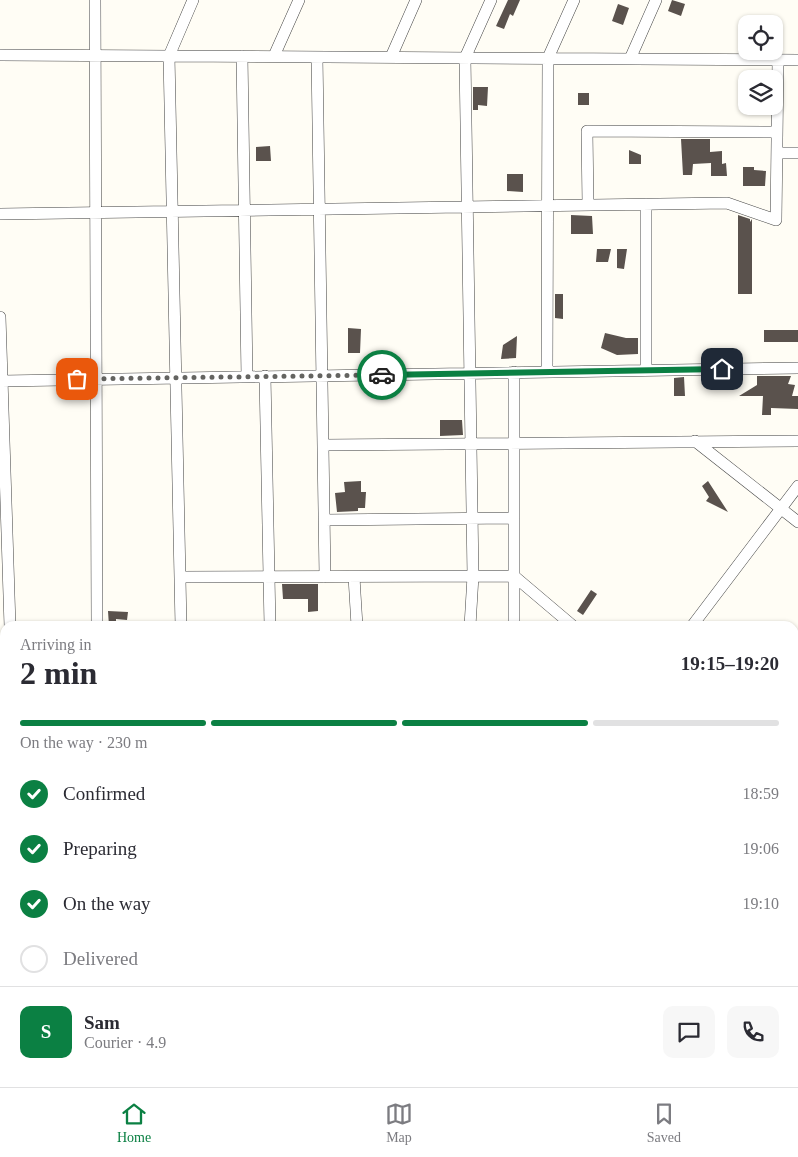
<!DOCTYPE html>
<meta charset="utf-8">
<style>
body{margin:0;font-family:"Times New Roman",serif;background:#f7f7f7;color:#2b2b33;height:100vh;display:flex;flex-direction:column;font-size:19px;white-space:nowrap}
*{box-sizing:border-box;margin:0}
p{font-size:16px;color:#7c7c81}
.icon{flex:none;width:28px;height:28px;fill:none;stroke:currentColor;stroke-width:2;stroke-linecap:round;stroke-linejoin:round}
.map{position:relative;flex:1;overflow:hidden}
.drawer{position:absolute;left:0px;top:621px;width:799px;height:466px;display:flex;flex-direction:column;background:#fff;border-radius:15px 15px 0 0;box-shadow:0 1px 4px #0004}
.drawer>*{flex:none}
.tools{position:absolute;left:738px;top:15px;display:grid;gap:10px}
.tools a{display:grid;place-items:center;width:45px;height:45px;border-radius:10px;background:#fff;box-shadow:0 1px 4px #0004;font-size:25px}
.pin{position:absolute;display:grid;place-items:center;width:42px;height:42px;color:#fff;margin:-21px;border-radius:10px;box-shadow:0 2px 8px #0006}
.courier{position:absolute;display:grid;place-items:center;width:50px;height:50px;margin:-25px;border:4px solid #0b8043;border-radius:50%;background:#fff;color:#222;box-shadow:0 1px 6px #0007}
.summary em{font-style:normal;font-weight:700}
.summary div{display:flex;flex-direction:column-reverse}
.summary{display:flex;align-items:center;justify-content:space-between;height:85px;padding:0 20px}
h1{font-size:32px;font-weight:700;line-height:38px}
.bar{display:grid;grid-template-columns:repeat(4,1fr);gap:8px 5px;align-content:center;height:60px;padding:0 20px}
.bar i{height:6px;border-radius:4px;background:#e1e1e2}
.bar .current{background:#0b8043}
.bar p{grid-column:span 4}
.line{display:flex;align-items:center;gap:12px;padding:0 20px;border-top:1px solid #e1e1e2}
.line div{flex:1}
.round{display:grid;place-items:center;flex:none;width:52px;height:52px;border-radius:10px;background:#f7f7f7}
ol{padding:0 20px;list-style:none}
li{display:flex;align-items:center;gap:15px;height:55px}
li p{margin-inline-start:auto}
li .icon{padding:5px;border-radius:50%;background:#0b8043;color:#fff;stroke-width:4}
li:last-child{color:#7c7c81}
li i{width:28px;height:28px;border:2px solid #e1e1e2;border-radius:50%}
.menu{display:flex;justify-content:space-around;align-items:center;height:70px;border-top:1px solid #e1e1e2;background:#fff;font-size:14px;color:#7c7c81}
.menu a{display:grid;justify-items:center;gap:2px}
.menu .current{color:#0b8043}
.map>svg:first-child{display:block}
.building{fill:#5a524d}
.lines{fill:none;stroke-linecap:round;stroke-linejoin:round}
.minor-casing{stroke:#444;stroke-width:12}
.path{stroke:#333;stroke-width:2;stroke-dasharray:5 2.5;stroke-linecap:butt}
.minor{stroke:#fff;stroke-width:11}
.done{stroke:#646461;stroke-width:5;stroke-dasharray:0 9}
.route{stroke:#0b8043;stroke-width:6}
</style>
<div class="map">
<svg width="798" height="1087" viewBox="0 0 798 1087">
<rect width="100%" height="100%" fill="#fffdf5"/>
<!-- building -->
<path class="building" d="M508,0H520L513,16L510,14L504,29L496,26Z
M672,0L685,4L681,16L668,11Z
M618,4L629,8L623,25L612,21Z
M473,87H488L487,106L478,105V110H473Z
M578,93H589V105H578Z
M681,139H710V152L722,151V164L726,163L727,176H711V163L693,164L692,175H683Z
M270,146L271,161H256V147Z
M629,150L641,155V164H629Z
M743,167H754V170L766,171L765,186H743Z
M507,174H523V192L507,191Z
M571,215L592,216L593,234H571Z
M738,215L750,219V222L752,219V294H738Z
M597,249H611L608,262H596Z
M617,249H627L624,269L617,268Z
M555,294H563V319L555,318Z
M348,328L361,329L360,353H348Z
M764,330H798V342H764Z
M605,333L626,338H638V354L617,355L601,348Z
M517,336L516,358L501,359L503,345Z
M757,376H791L788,384L795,385L792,396H798V409L771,408V415H762L763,396H739L757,385Z
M684,377L685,396H674V378Z
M440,420H462L463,435L440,436Z
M361,481V492H366L365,508H358V511L337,512L335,493L345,492L344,482Z
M708,481L728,512L706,501L709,497L702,486Z
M282,584H318V611L308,612V599H283Z
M591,590L597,594L583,615L577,611Z
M108,611L128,612L127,620L116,619V626H109Z"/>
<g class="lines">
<defs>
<path id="minor" d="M95,0L97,626
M0,55L798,60
M242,56L247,377
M274,56L299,0
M317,57L325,577
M391,57L416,0
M630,59L656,0
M777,153H798
M588,205L587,131L777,132
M0,214L727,203L776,220L778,60
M0,317L10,626
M646,370V204
M547,372L548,58L574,0
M265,376L270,626
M2,381L798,368
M695,441L798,522
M323,445L798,441
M324,520L514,518
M180,577L514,576L573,626
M354,577L357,626
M181,626L169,56L193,0
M470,626L473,576L465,58L491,0
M514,626V372
M692,626L798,486
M794,672L798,666
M794,757H798
M0,758H5
M794,854H798
M794,959H798
M729,1082V1087
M174,1087V1082
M285,1087V1082
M384,1087V1082
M513,1087V1082
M618,1087L619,1082"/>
</defs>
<!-- minor casing -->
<use href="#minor" class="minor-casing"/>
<!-- path -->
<path class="path" d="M0,902L5,904"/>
<!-- minor -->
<use href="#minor" class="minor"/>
</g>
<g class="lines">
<!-- done -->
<path class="done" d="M77,379L382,375"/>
<!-- route -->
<path class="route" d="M382,375L722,369"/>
</g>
</svg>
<div class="tools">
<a><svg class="icon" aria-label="locate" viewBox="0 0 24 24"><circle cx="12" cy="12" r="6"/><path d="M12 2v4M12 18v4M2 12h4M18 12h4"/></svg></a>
<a><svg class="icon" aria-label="layers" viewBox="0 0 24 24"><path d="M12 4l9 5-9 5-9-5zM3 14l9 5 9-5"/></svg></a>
</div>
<div class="pin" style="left:77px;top:379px;background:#ea580c"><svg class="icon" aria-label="bag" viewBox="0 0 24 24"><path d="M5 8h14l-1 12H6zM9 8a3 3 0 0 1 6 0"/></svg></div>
<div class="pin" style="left:722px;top:369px;background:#1f2937"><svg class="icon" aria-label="home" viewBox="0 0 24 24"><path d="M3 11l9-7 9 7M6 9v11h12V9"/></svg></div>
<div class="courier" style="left:382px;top:375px"><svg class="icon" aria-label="car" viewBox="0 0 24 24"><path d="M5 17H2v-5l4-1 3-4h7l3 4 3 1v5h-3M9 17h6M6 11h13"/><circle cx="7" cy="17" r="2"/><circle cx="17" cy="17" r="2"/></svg></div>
<section class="drawer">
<div class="summary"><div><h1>2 min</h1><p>Arriving in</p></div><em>19:15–19:20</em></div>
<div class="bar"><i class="current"></i><i class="current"></i><i class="current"></i><i></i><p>On the way · 230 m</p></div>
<ol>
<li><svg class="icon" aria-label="check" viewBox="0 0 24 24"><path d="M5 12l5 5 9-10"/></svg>Confirmed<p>18:59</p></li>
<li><svg class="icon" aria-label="check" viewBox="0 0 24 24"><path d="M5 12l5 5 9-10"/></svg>Preparing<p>19:06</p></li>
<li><svg class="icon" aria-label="check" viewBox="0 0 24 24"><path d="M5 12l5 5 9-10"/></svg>On the way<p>19:10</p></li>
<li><i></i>Delivered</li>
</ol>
<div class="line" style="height:90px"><b class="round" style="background:#0b8043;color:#fff">S</b><div><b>Sam</b><p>Courier · 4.9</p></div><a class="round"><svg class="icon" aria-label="chat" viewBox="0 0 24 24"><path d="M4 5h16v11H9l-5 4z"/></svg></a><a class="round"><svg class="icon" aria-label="phone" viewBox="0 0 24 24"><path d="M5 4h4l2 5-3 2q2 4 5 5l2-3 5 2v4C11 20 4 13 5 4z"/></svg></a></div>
</section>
</div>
<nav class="menu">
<a class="current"><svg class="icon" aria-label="home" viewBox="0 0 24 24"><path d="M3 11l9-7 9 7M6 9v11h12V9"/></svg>Home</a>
<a><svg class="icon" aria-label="map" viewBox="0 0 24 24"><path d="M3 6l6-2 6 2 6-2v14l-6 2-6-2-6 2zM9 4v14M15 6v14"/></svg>Map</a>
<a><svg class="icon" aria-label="saved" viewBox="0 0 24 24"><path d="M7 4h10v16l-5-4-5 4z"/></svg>Saved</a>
</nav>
